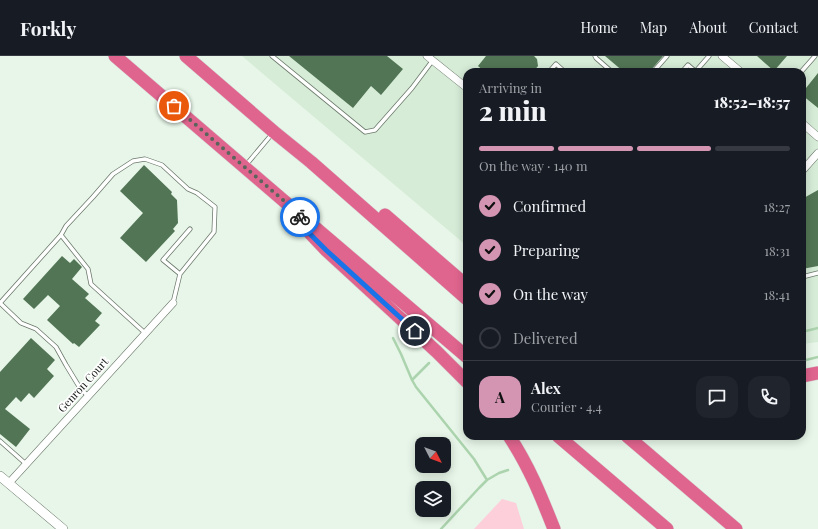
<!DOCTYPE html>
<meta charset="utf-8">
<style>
body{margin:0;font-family:"Playfair Display",serif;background:#20242c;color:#f1f3f6;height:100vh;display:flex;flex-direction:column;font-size:15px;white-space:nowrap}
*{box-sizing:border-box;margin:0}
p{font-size:13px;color:#9ea1a6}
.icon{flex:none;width:22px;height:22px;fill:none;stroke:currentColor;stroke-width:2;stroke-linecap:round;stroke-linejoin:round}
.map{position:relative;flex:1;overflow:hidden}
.side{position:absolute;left:463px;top:12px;width:343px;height:372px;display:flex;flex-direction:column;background:#171b24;border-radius:12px;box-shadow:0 2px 10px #0003}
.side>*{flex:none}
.needle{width:26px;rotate:132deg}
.fabs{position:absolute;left:415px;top:381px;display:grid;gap:8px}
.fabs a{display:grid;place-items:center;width:36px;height:36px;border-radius:8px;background:#171b24;box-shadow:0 2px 10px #0003;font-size:20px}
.pin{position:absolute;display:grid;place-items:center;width:34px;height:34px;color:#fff;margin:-17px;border:2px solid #fff;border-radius:50%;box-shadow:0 1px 4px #0007}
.courier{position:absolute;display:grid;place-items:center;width:40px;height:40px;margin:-20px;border:3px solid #1a73e8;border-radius:50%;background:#fff;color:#222;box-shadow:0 1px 5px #0007}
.summary em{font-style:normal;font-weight:800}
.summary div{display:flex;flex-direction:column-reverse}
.summary{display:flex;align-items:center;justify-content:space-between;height:68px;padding:0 16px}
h1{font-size:26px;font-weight:800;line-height:30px}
.bar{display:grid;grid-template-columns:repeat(4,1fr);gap:6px 4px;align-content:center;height:48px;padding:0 16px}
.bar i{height:5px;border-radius:3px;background:#363941}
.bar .selected{background:#d395b2}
.bar p{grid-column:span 4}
.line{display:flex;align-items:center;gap:10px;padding:0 16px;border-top:1px solid #363941}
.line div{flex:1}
.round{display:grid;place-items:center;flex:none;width:42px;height:42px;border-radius:12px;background:#20242c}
ol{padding:0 16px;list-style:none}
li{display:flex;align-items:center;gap:12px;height:44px}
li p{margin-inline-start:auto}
li .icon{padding:4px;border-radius:50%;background:#d395b2;color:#111;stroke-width:4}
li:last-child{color:#9ea1a6}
li i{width:22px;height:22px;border:2px solid #363941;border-radius:50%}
header{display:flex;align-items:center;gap:24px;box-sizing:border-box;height:56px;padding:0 20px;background:#171b24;border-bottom:1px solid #363941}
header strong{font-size:19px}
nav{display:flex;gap:22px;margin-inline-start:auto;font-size:14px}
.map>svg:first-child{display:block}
.built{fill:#d6ecd7}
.green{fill:#fdcfdb}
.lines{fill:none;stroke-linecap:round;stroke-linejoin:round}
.stream{stroke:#abd3ad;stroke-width:2.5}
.building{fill:#527655}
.service-casing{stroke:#6b786b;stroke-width:5}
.minor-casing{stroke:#6b786b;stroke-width:8}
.tertiary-casing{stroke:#6b786b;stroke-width:10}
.motorway-casing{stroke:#d4d5d4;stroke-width:14}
.service{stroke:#fff;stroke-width:3.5}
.minor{stroke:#fff;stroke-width:7}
.tertiary{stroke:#fff;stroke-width:9}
.motorway{stroke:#e0658e;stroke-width:13}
.done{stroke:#5b645c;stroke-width:4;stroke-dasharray:0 7.2}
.route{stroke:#1a73e8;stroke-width:5}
.labels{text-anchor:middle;stroke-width:3.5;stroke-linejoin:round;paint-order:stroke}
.street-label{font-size:11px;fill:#101510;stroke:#fff}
</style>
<header>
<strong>Forkly</strong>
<nav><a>Home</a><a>Map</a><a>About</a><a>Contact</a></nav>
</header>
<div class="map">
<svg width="818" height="473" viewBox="0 0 818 473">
<rect width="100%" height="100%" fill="#e7f6e8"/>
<!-- built -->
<path class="built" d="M242,0H818V286L802,288V16H467V190L448,174Z"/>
<!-- green -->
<path class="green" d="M502,443L516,447L524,473H474Z"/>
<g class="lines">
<!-- stream -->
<path class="stream" d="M802,276L818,272
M393,282L401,298L412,324L416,331L474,403L487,424
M802,305L818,301
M412,324L429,307
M441,473L479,432L487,424L499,417L508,414"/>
</g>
<!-- building -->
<path class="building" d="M289,0H387L403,13L381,39L371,30L353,52Z
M486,0H534L537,3L538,10L533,16H485L478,10Z
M605,0H663L651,14L650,16H624Z
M757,0H787L774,15Z
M818,17V52L802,39V37Z
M144,109L172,136L171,138L177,144L178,167L173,173L175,175L146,206L120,182L143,157L120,135Z
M818,134V210L802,213V143Z
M62,200L70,207L74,203L82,211L72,223L89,238L85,242L102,257L95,265L100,269L79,291L74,287L73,288L47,264L60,250L48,239L34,253L23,243Z
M31,282L55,304L47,313L54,320L34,342L29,337L21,346L16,341L5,353L30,373L16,391L0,378V316Z"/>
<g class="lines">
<defs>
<path id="service" d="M272,0L365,76L375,74L412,32L433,4
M595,0L596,2L612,16
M696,15L709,0
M549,16L556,8L565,16
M653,16L667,0
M682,16L688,9L696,16
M801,16L815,0
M246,109L272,78
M180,218L163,204L190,173
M802,221L818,217
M0,247L21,267L36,273L56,291L66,309L80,332L88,340
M0,247L61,179
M145,277L91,228L88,213L61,179L66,170L93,141L113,118L133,105L145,103L162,109L188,133L197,137L215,151L214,176L180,218L173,247
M0,385L26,408"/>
<path id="minor" d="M427,0L467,32
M722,0L741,16
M802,67L818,81
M802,115L818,97
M9,427L173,247"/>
<path id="tertiary" d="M0,420L63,473"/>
<path id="motorway" d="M115,0L298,157L467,301
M186,0L274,76L311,106L467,243
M385,159L467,230
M310,177L326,194L437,296L467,326
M802,320L818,317
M509,380C529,410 541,440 554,473
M558,380L667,473
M627,380L736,473"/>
</defs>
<!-- service casing -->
<use href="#service" class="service-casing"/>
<!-- minor casing -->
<use href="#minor" class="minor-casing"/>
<!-- tertiary casing -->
<use href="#tertiary" class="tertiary-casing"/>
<!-- motorway casing -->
<use href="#motorway" class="motorway-casing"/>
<!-- service -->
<use href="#service" class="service"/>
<!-- minor -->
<use href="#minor" class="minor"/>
<!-- tertiary -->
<use href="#tertiary" class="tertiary"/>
<!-- motorway -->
<use href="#motorway" class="motorway"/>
</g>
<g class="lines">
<!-- done -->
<path class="done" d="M174,50L298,157L300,161"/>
<!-- route -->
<path class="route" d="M300,161L307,175L326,194L415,275"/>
</g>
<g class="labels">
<!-- street labels -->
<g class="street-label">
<text transform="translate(83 329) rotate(-48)" y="4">Genron Court</text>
</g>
</g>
</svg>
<div class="fabs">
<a><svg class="needle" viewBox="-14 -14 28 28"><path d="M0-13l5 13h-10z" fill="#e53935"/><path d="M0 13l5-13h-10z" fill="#9ea1a6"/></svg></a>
<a><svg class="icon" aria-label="layers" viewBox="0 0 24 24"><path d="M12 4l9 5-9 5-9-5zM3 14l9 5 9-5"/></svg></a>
</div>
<div class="pin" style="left:174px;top:50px;background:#ea580c"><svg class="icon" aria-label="bag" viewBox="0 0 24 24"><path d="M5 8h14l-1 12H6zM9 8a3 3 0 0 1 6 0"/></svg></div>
<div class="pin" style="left:415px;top:275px;background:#1f2937"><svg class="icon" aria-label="home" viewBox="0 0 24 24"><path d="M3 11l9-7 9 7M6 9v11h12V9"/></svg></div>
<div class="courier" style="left:300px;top:161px"><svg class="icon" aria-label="bike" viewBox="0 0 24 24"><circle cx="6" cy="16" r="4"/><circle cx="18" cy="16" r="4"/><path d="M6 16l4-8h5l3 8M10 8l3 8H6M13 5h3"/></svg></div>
<section class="side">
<div class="summary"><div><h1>2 min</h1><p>Arriving in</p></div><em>18:52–18:57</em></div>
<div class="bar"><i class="selected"></i><i class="selected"></i><i class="selected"></i><i></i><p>On the way · 140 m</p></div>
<ol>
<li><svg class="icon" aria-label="check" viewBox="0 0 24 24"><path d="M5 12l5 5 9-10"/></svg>Confirmed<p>18:27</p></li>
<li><svg class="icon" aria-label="check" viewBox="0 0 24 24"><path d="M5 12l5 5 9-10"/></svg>Preparing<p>18:31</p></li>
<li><svg class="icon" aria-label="check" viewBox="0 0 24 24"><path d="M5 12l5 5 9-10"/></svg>On the way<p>18:41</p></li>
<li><i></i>Delivered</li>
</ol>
<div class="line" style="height:72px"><b class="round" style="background:#d395b2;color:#111">A</b><div><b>Alex</b><p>Courier · 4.4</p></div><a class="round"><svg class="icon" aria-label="chat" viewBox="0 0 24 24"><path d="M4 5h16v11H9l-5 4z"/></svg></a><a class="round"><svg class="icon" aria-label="phone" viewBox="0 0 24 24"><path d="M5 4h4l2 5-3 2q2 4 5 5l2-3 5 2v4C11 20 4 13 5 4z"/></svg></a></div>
</section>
</div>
